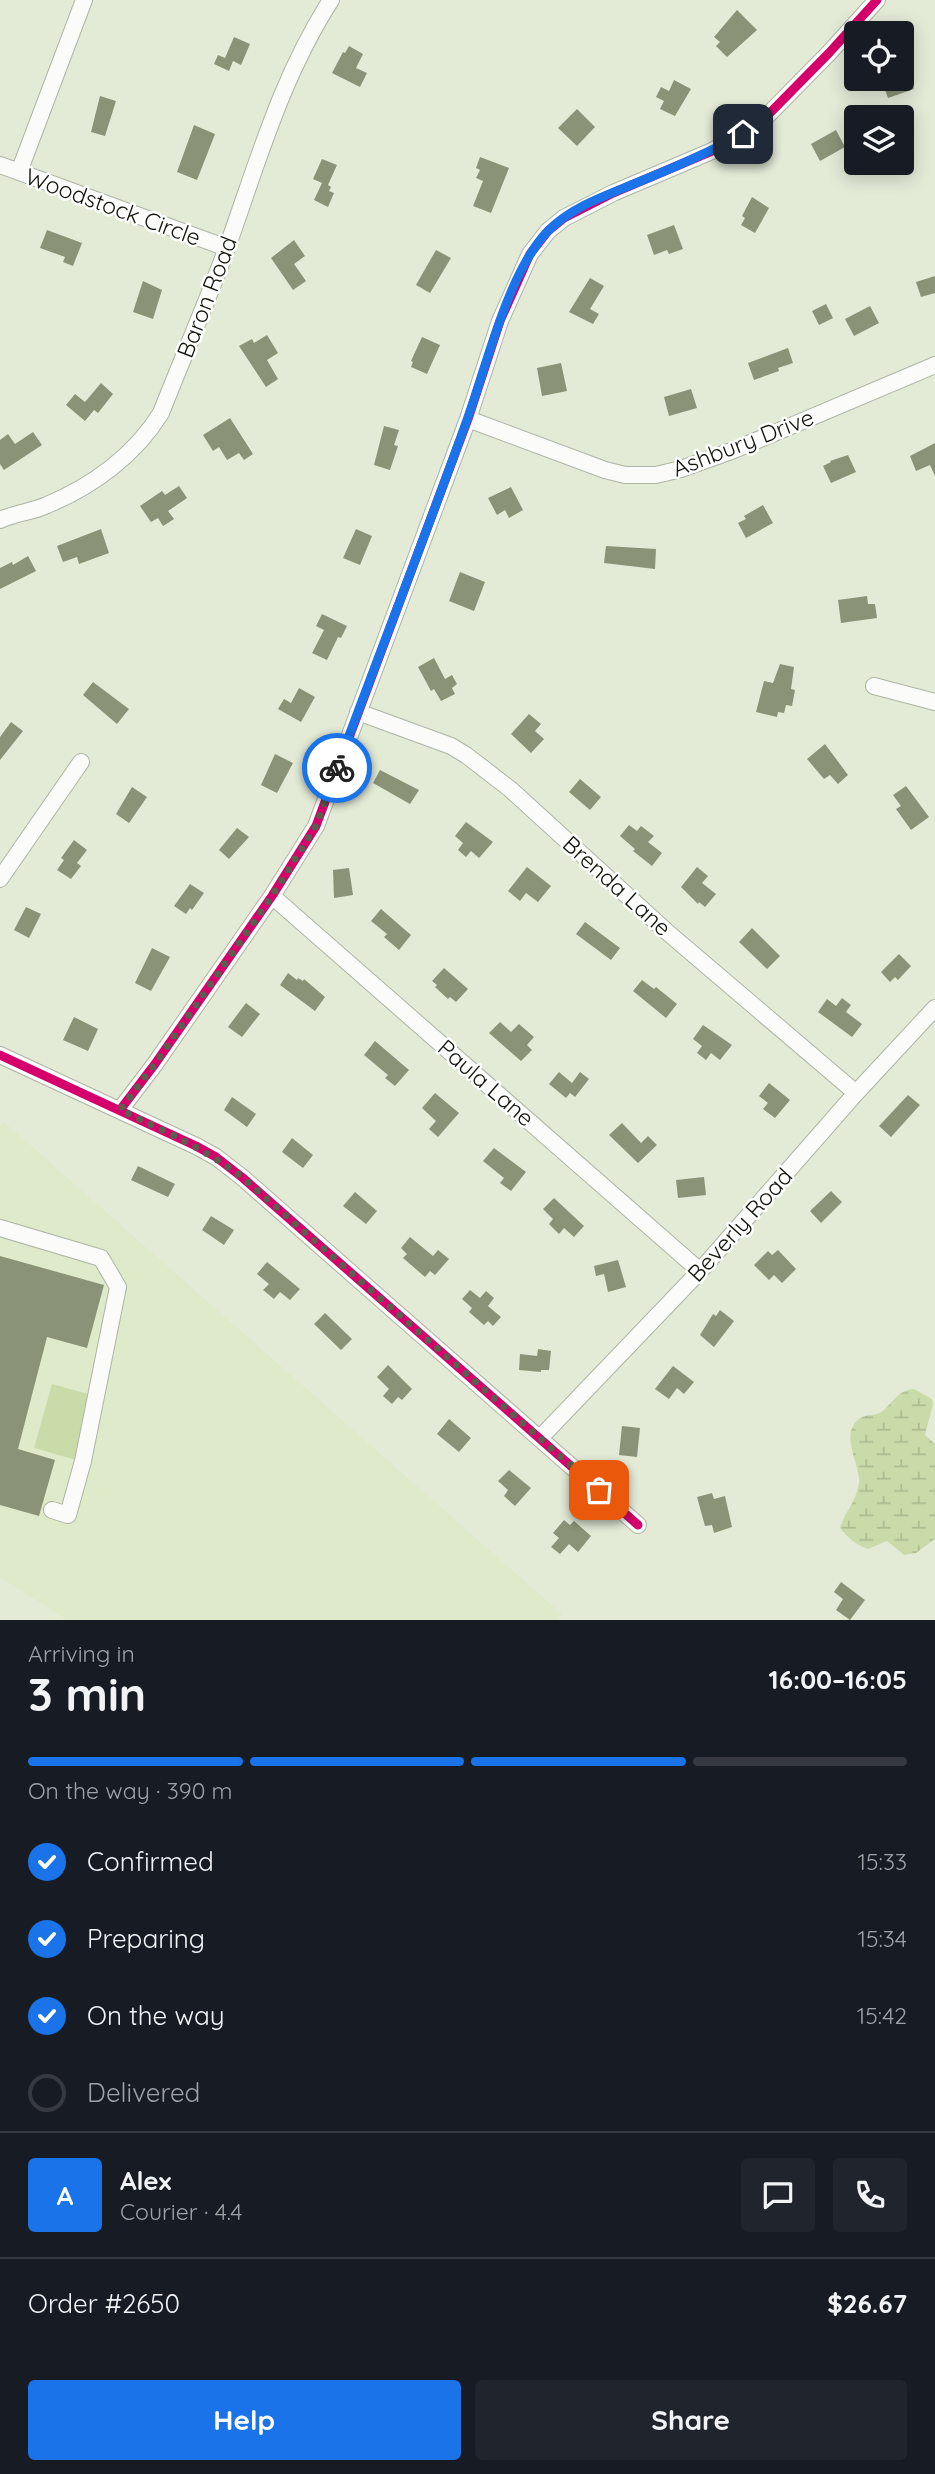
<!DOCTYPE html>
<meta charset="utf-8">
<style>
body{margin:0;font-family:Quicksand,sans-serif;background:#20242c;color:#f1f3f6;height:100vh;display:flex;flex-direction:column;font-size:26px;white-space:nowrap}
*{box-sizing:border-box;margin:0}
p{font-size:23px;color:#9ea1a6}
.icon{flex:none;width:38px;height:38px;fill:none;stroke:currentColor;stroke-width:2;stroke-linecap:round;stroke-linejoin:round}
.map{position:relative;height:1620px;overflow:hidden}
.side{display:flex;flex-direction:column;background:#171b24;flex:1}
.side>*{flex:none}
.controls{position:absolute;left:844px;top:21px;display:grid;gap:14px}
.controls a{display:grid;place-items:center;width:70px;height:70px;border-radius:7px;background:#171b24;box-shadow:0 4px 18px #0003;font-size:35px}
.pin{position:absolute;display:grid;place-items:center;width:60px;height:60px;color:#fff;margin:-30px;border-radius:14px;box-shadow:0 4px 10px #0006}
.courier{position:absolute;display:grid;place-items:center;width:70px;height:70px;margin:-35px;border:5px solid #1a73e8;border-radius:50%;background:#fff;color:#222;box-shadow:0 2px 9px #0007}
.summary em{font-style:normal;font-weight:700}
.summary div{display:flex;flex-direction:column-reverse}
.summary{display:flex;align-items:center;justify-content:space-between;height:119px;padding:0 28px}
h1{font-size:46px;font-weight:700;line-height:52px}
.bar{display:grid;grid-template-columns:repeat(4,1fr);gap:10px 7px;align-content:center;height:84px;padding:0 28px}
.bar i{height:9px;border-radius:5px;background:#363941}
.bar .current{background:#1a73e8}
.bar p{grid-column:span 4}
.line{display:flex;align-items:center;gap:18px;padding:0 28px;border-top:2px solid #363941}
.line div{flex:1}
.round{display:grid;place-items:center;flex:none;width:74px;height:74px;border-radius:7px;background:#20242c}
ol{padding:0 28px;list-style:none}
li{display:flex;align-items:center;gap:21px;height:77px}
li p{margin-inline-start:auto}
li .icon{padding:7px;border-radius:50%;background:#1a73e8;color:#fff;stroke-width:4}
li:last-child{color:#9ea1a6}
li i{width:38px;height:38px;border:4px solid #363941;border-radius:50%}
.cta{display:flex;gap:14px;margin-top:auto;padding:14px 28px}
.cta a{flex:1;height:80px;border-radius:7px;background:#1a73e8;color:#fff;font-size:28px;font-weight:700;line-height:80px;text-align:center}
.cta a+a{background:#20242c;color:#f1f3f6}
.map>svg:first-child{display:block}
.built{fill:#deeaca}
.green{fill:#c9dba9}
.wetland{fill:url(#wetland-marsh)}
.building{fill:#8a9377}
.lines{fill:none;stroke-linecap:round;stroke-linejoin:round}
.minor-casing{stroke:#aeb4a5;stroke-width:18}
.minor{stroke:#fbfcf9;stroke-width:16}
.cycleway-casing{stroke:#fff;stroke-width:13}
.cycleway{stroke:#d6006c;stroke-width:9}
.done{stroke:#5a5f50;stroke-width:7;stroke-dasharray:0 12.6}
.route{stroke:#1a73e8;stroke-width:9}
.labels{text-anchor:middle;stroke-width:5;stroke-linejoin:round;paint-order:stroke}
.street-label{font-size:23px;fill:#101408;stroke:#fff}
</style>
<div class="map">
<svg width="935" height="1620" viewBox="0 0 935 1620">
<defs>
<pattern id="wetland-marsh" width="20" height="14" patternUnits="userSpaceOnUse" patternTransform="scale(1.75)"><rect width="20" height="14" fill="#c9dba9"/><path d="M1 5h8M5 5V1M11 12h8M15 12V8" fill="none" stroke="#acbb90"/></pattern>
</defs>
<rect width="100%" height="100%" fill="#e3ebd7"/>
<!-- built -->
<path class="built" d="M4,1122L562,1614L556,1620H67L0,1577V1126Z"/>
<!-- green -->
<path class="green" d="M52,1384L95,1396L76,1460L34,1448Z"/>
<!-- wetland -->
<path class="wetland" d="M914,1389L932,1399L933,1404L925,1435L935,1444V1539L916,1553L904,1555L887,1541L868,1549C856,1545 847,1537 840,1528C845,1511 857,1501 859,1482C860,1463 839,1435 859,1419C867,1413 877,1417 884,1410C893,1401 901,1389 914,1389Z"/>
<!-- building -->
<path class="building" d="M737,10L757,30L727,57L716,46L720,42L714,37Z
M234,37L250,44L241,65L233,61L229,71L214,64L218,55L225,58Z
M349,46L363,54L356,68L367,73L360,87L332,73L343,52L345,53Z
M903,57L914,89L888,98L882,82L901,79Z
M674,80L691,89L675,116L660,109L664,101L656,97L661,87L669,91Z
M100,96L116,101L105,136L91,132Z
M577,109L595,127L577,146L558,128Z
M194,125L215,134L197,180L177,172Z
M836,130L845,147L820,161L811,144Z
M480,157L509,168L491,213L473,206L483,181L476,178L480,170L476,168Z
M322,159L337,165L328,185L331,187L329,191L334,193L328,207L314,200L322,183L313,179Z
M752,197L769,208L755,233L741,225L745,218L742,216Z
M674,225L683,249L669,254L667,250L654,255L647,235Z
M47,230L82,243L73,266L63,262L65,257L40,248Z
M294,240L305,256L294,264L306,281L293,290L271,258Z
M436,250L451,258L430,293L416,285Z
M935,276V293L921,297L916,282Z
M590,278L604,286L590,309L599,314L593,324L569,312Z
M143,281L162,290L153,319L133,312Z
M826,304L833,318L819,325L812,311Z
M870,306L879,323L854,336L845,319Z
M267,335L278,353L267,360L278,379L266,387L239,346L252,339L254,343Z
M422,337L440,345L427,374L411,367L413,362L411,361Z
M788,348L793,363L778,368L779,371L754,380L748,363Z
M561,363L567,391L542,396L537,368Z
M101,383L113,394L98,413L94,410L85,421L66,405L75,394L85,402Z
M691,389L697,408L669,416L664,397Z
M230,418L253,454L244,460L239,453L227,460L219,447L213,451L203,435Z
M384,426L399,430L394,445L398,446L390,470L374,465Z
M33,432L42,445L4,470L0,464V440L8,434L15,444Z
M935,443V476L930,465L916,471L910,456Z
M848,455L856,472L831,483L823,466L831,462L830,461Z
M179,486L187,498L168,511L174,519L163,526L158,518L151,522L140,506L162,491L165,495Z
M511,487L523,510L509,518L505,510L497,515L488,498Z
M763,505L773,523L746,538L738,523L746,519L744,516Z
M101,529L109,553L79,564L77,557L63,562L57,546Z
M356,529L372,536L360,565L343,558Z
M606,546L656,549L655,569L604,563Z
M28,556L36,571L0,589V568L12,562L13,565Z
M460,572L485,582L474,611L449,601Z
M867,596L868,604H875L877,618L841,623L838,600Z
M322,614L347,626L341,638L338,637L327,660L312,653L324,630L316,626Z
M434,658L445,679L452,675L457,684L452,688L455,694L441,701L434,689L431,691L418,667Z
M780,664L794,667L791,689L795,690L792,706L786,705L784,713L778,712L777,717L756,712L764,681L773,683Z
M93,682L129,709L117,724L83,695Z
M299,688L315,697L301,722L278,709L284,699L291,703Z
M529,714L541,724L535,731L544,739L531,753L511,734Z
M11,722L23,731L0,760V737Z
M825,744L848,775L838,784L830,775L824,779L807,759Z
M275,754L293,763L277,793L261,785Z
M380,770L419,790L410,804L373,783Z
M580,779L601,797L590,810L569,792Z
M906,786L929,817L911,830L896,809L901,806L893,795Z
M132,787L147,797L129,823L116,814Z
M466,822L493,842L479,858L471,851L466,857L458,850L463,843L455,836Z
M629,825L637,831L641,826L654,836L648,842L662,853L652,866L633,851L635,849L620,836Z
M237,828L249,837L229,859L219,850Z
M74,840L87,850L77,863L81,866L71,879L57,870L64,860L61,858Z
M527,867L551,886L538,902L526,893L520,901L508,891Z
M697,867L708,876L702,883L716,894L705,907L699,902L698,904L681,887Z
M349,868L353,895L334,898L333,870Z
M190,884L204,893L192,910L190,908L186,914L174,906Z
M26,907L41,914L29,938L14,930Z
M381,909L411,935L399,950L384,937L387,934L371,921Z
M585,922L620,948L611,960L576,934Z
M752,928L780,956L767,969L739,942Z
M152,948L170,957L151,991L135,983Z
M899,954L911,966L898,980L895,977L890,982L881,972Z
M444,968L468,989L456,1002L450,997L448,999L435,987L437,985L432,981Z
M288,973L297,980L298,978L303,981L304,979L325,997L315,1011L280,985Z
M642,980L654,989L656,987L677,1004L666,1018L633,991Z
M842,998L851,1005L846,1012L862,1024L852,1037L818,1012L827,999L836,1006Z
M246,1003L260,1014L242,1037L228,1027Z
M74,1017L98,1029L88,1051L63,1040Z
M500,1022L511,1032L519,1024L534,1037L527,1045L532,1050L521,1061L489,1033Z
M703,1025L732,1045L720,1060L711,1053L706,1060L697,1053L702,1046L693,1039Z
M375,1041L409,1070L395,1086L385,1078L388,1075L364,1055Z
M559,1072L572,1083L580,1072L589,1079L575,1097L570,1093L566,1098L549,1084Z
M769,1083L790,1100L775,1118L763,1109L768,1103L759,1096Z
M435,1093L459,1113L438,1137L429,1129L436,1121L422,1108Z
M908,1095L920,1105L891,1137L879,1126Z
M232,1097L256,1114L247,1127L224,1110Z
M622,1123L641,1143L648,1136L657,1145L638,1163L609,1135Z
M292,1138L313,1155L303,1168L282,1152Z
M494,1148L526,1172L511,1191L500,1183L504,1178L483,1161Z
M138,1166L175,1184L168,1197L131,1180Z
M704,1177L706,1195L678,1198L676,1180Z
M831,1191L842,1202L821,1223L810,1211Z
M355,1192L377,1211L366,1224L343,1206Z
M554,1198L584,1226L574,1237L564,1228L559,1234L549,1224L553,1219L543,1209Z
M211,1216L234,1230L224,1245L202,1230Z
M410,1237L433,1256L438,1250L449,1259L435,1275L430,1271L425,1277L403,1258L407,1254L401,1248Z
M778,1250L796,1269L782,1283L774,1275L769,1280L754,1265L768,1251L772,1255Z
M0,1256L104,1285L87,1348L47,1337L18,1449L55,1460L39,1516L0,1505Z
M618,1260L626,1287L608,1292L604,1274L596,1276L594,1266Z
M267,1262L300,1289L290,1300L280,1292L274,1299L263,1290L269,1284L257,1274Z
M470,1290L480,1298L486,1291L494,1298L488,1306L501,1317L493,1326L488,1321L484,1325L469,1312L472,1308L462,1299Z
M720,1310L734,1321L714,1347L700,1335L713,1314L716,1316Z
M325,1313L352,1339L341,1350L314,1324Z
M538,1349L551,1351L549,1370H541V1372L519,1370L520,1354L537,1356Z
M388,1365L412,1389L402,1400L398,1397L392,1404L383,1396L389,1389L377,1377Z
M673,1366L694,1382L684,1394L677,1388L669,1399L655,1389Z
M449,1419L471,1438L459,1452L437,1434Z
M622,1426L640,1428L637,1457L619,1455Z
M509,1470L531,1488L515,1506L504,1496L508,1490L498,1481Z
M712,1493L714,1499L725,1496L732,1527L714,1533L712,1525L705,1526L697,1497Z
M564,1520L570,1525L574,1521L591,1536L578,1552L569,1544L560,1554L551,1547L559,1538L553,1533Z
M841,1582L865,1600L850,1620L836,1610L843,1599L834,1592Z"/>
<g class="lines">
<defs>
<path id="minor" d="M0,165L227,248
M19,172L84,0
M468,419L605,470L625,475H656L681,469L734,450L935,365
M0,520C15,513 32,512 47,505C93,486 135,455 161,413C183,357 207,302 228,245C258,161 282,76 331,0
M874,686L935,702
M358,712L451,746L466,755L510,789L666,931L856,1093
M0,879L81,762
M272,896L700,1271
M0,1055L196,1146L216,1157L243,1178L638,1525
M120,1110L155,1064L272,896L316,826L468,419L500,321L530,254L548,231L564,218L613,193L712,151L743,134L763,120L829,53L877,0
M0,1228L101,1258L118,1287L83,1461L68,1515L52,1510
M540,1438L700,1271L856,1093L935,1008"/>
</defs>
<!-- minor casing -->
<use href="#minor" class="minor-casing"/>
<!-- minor -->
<use href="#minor" class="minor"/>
<defs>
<path id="cycleway" d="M0,1055L196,1146L216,1157L243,1178L638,1525
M120,1110L155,1064L272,896L316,826L468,419L500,321L530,254L548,231L564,218L613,193L712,151L743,134L763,120L829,53L877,0"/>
</defs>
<!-- cycleway casing -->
<use href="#cycleway" class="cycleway-casing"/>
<!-- cycleway -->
<use href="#cycleway" class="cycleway"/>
</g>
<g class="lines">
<!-- done -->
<path class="done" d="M337,768L316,826L272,896L155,1064L120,1110C165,1131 204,1148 243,1178L599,1490"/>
<!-- route -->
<path class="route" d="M337,768C380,652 425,537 467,420C487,365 508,272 548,231C571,207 607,195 636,183C673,168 708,153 743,134"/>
</g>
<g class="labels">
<!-- street labels -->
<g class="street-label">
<text transform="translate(113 207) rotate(20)" y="8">Woodstock Circle</text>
<text transform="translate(207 297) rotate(-69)" y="8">Baron Road</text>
<text transform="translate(743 443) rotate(-21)" y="8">Ashbury Drive</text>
<text transform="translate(617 886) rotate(42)" y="8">Brenda Lane</text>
<text transform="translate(486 1083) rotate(41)" y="8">Paula Lane</text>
<text transform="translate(740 1225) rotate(-48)" y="8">Beverly Road</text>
</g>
</g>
</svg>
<div class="controls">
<a><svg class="icon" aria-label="locate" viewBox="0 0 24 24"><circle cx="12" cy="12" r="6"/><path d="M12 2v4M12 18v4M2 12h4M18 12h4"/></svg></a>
<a><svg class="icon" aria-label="layers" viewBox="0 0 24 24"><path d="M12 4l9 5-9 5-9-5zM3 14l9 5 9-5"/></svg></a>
</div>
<div class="pin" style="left:599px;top:1490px;background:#ea580c"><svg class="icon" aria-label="bag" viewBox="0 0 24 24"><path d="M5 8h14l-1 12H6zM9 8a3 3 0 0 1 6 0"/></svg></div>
<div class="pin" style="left:743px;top:134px;background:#1f2937"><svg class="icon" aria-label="home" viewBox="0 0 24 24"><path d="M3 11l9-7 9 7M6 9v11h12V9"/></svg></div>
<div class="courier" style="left:337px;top:768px"><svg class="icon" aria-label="bike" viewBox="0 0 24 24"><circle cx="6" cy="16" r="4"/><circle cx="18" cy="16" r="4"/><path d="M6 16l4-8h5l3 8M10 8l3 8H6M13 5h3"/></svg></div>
</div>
<section class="side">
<div class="summary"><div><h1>3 min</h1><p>Arriving in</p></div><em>16:00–16:05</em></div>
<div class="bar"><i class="current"></i><i class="current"></i><i class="current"></i><i></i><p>On the way · 390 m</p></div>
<ol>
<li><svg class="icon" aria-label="check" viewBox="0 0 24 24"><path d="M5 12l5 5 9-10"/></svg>Confirmed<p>15:33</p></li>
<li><svg class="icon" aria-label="check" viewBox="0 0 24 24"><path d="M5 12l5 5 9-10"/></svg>Preparing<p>15:34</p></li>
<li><svg class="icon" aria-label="check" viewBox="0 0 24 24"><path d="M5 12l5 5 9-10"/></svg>On the way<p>15:42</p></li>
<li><i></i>Delivered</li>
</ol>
<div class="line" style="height:126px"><b class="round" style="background:#1a73e8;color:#fff">A</b><div><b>Alex</b><p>Courier · 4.4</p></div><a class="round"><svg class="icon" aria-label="chat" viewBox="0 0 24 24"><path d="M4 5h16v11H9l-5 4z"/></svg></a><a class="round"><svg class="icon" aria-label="phone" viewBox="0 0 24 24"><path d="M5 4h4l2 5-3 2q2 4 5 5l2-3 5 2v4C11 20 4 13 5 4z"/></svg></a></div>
<div class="line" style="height:91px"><div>Order #2650</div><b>$26.67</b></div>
<div class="cta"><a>Help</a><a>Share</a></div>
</section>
